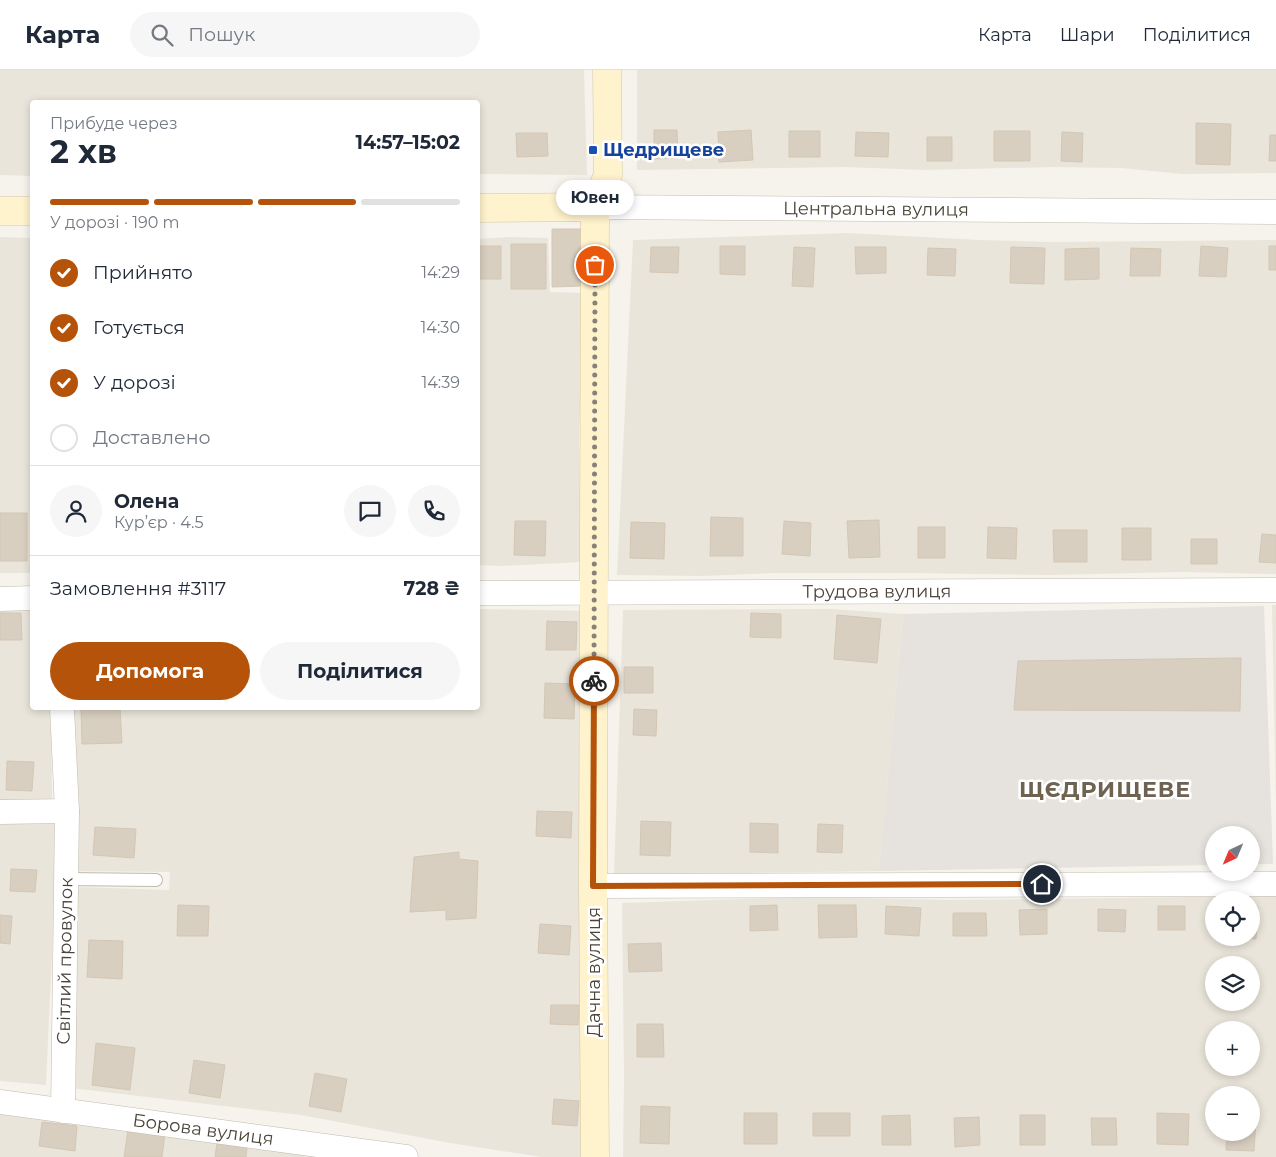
<!DOCTYPE html>
<html lang="uk">
<meta charset="utf-8">
<style>
body{margin:0;font-family:Montserrat,sans-serif;background:#f6f6f7;color:#1f2937;height:100vh;display:flex;flex-direction:column;font-size:19px;white-space:nowrap}
*{box-sizing:border-box;margin:0}
p{font-size:16px;color:#747a83}
.icon{flex:none;width:28px;height:28px;fill:none;stroke:currentColor;stroke-width:2;stroke-linecap:round;stroke-linejoin:round}
.map{position:relative;flex:1;overflow:hidden}
.drawer{position:absolute;left:30px;top:30px;width:450px;height:610px;display:flex;flex-direction:column;background:#fff;border-radius:5px;box-shadow:0 2px 8px #0003}
.drawer>*{flex:none}
.needle{width:32px;rotate:224deg}
.controls{position:absolute;left:1205px;top:756px;display:grid;gap:10px}
.controls a{display:grid;place-items:center;width:55px;height:55px;border-radius:50%;background:#fff;box-shadow:0 2px 8px #0003;font-size:25px}
.pin{position:absolute;display:grid;place-items:center;width:42px;height:42px;color:#fff;margin:-21px;border:2px solid #fff;border-radius:50%;box-shadow:0 1px 5px #0007}
.courier{position:absolute;display:grid;place-items:center;width:50px;height:50px;margin:-25px;border:4px solid #b45309;border-radius:50%;background:#fff;color:#222;box-shadow:0 1px 6px #0007}
.bubble{position:absolute;height:35px;border-radius:18px;background:#fff;box-shadow:0 2px 8px #0003;font-size:16px;font-weight:700;line-height:35px;text-align:center}
.overview em{font-style:normal;font-weight:700}
.overview div{display:flex;flex-direction:column-reverse}
.overview{display:flex;align-items:center;justify-content:space-between;height:85px;padding:0 20px}
h1{font-size:32px;font-weight:700;line-height:38px}
.bar{display:grid;grid-template-columns:repeat(4,1fr);gap:8px 5px;align-content:center;height:60px;padding:0 20px}
.bar i{height:6px;border-radius:4px;background:#e0e1e3}
.bar .on{background:#b45309}
.bar p{grid-column:span 4}
.line{display:flex;align-items:center;gap:12px;padding:0 20px;border-top:1px solid #e0e1e3}
.line div{flex:1}
.round{display:grid;place-items:center;flex:none;width:52px;height:52px;border-radius:26px;background:#f6f6f7}
ol{padding:0 20px;list-style:none}
li{display:flex;align-items:center;gap:15px;height:55px}
li p{margin-inline-start:auto}
li .icon{padding:5px;border-radius:50%;background:#b45309;color:#fff;stroke-width:4}
li:last-child{color:#747a83}
li i{width:28px;height:28px;border:2px solid #e0e1e3;border-radius:50%}
.primary-button{display:flex;gap:10px;margin-top:auto;padding:10px 20px}
.primary-button a{flex:1;height:58px;border-radius:30px;background:#b45309;color:#fff;font-size:20px;font-weight:700;line-height:58px;text-align:center}
.primary-button a+a{background:#f6f6f7;color:#1f2937}
header{display:flex;align-items:center;gap:30px;box-sizing:border-box;height:70px;padding:0 25px;background:#fff;border-bottom:1px solid #e0e1e3}
header strong{font-size:24px}
nav{display:flex;gap:28px;margin-inline-start:auto;font-size:18px}
.search{width:350px;height:45px;background:#f6f6f7;display:flex;align-items:center;gap:12px;box-sizing:border-box;padding:0 18px;border-radius:28px;color:#747a83;font-size:19px}
.map>svg:first-child{display:block}
.residential{fill:#eae5da;fill-rule:evenodd}
.industrial{fill:#e6e2dd}
.building{fill:#d8cfc1;stroke:#d3c7b4}
.lines{fill:none;stroke-linecap:round;stroke-linejoin:round}
.lane-casing{stroke:#c2bbae;stroke-width:14}
.street-casing{stroke:#c2bbae;stroke-width:25}
.secondary-casing{stroke:#d6c79b;stroke-width:29}
.lane{stroke:#fff;stroke-width:12}
.street{stroke:#fff;stroke-width:24}
.secondary{stroke:#fff3cd;stroke-width:28}
.done{stroke:#878178;stroke-width:5;stroke-dasharray:0 9}
.route{stroke:#b45309;stroke-width:6}
.transit-dot{fill:#1a4fb4;stroke:#fff;stroke-width:2}
.labels{text-anchor:middle;stroke-width:5;stroke-linejoin:round;paint-order:stroke}
.transit-label{font-size:18px;font-weight:bold;fill:#164399;stroke:#fff;text-anchor:start}
.street-label{font-size:18px;fill:#4b4439;stroke:#fff}
.district-label{font-size:22px;font-weight:bold;letter-spacing:1px;fill:#6e6250;stroke:#fff}
</style>
<header>
<strong>Карта</strong>
<div class="search"><svg class="icon" aria-label="search" viewBox="0 0 24 24"><circle cx="10" cy="10" r="6"/><path d="M15 15l6 6"/></svg>Пошук</div>
<nav><a>Карта</a><a>Шари</a><a>Поділитися</a></nav>
</header>
<div class="map">
<svg width="1276" height="1087" viewBox="0 0 1276 1087">
<rect width="100%" height="100%" fill="#f6f3ec"/>
<!-- residential -->
<path class="residential" d="M0,0H584L587,105L478,104V32H32V106L0,105Z
M637,0H1276V103L1182,104L1121,98L1054,97L924,100L846,97L637,100Z
M848,163L980,170L1053,172L1276,170V504L1183,502L1048,505L911,503H774L703,506L617,505L633,170Z
M0,167L32,168V503H0Z
M509,167L548,168L550,222L583,223L579,371L581,492L501,496L478,495V169Z
M0,535H32V638H51L52,729L0,731Z
M1272,535H1276V735Z
M478,539L592,541L588,1087H542L450,1073L301,1045L71,1018L77,817L169,820L170,802L73,801L71,638H478Z
M832,539L903,544L879,801L614,805L623,540Z
M58,749L46,1015L0,1011V750Z
M1276,826V1087H623L624,1005L622,833L803,827L949,830ZM1214,830H1251V868H1214ZM1214,895H1251V932H1214ZM1214,960H1251V998H1214ZM1214,1025H1251V1062H1214Z
M0,1042L337,1087H0Z"/>
<!-- industrial -->
<path class="industrial" d="M1264,536L1273,794H1251V765H1214V795L879,801L903,544Z"/>
<!-- building -->
<path class="building" d="M1196,53L1231,54L1230,95L1196,94Z
M654,60H677L678,88L654,89Z
M751,60L753,90L719,92L718,62Z
M789,61H820V87H789Z
M994,61H1030V91H994Z
M856,62L889,63L888,87L855,86Z
M1062,62L1083,63L1082,92L1061,91Z
M516,63H547L548,86L517,87Z
M1270,65H1276V91H1269Z
M927,67H952V91H927Z
M552,159H583V216L552,217Z
M511,174H546V219H511Z
M478,176H501V209H478Z
M720,176H745V205L720,204Z
M1201,176L1228,178L1226,207L1199,206Z
M1269,176H1276V200H1269Z
M651,177H679L678,203L650,202Z
M794,177L815,178L813,217L792,216Z
M855,177H886V203L856,204Z
M1011,177L1045,178L1044,214L1010,213Z
M928,178L956,179L955,206L927,205Z
M1099,178V209L1065,210V179Z
M1131,178L1161,179L1160,206H1130Z
M0,443H27V491H0Z
M711,447L743,448V486H710Z
M879,450L880,487L849,488L847,451Z
M515,451H546L545,486L514,485Z
M784,451L811,453L810,486L782,484Z
M631,452L665,453L664,489L630,488Z
M918,457H945V488H918Z
M988,457L1017,458L1016,489L987,488Z
M1122,458H1151V490H1122Z
M1053,460H1087V492H1054Z
M1262,464L1276,465V493L1259,492Z
M1191,469H1217V494H1191Z
M0,543H21L22,570H0Z
M751,543L781,544V568L750,567Z
M837,545L881,549L877,593L834,589Z
M547,551L577,552L576,580H546Z
M1241,588L1240,641L1014,640L1018,591Z
M624,597H653V623H624Z
M545,613L575,614L574,649L544,648Z
M81,638H120L122,673L82,674Z
M634,639L657,640L656,666L633,665Z
M7,691L34,692L32,721L6,720Z
M537,741L572,742L571,768L536,766Z
M641,751L671,752L670,786L640,785Z
M750,753L778,754V783L750,782Z
M818,754L843,755L842,783L817,782Z
M95,757L136,759L134,788L93,785Z
M459,782V789L478,791L476,848L446,850V840L410,842L414,787Z
M11,799L37,800L35,822L10,821Z
M178,835L209,836L208,866H177Z
M777,835L778,860L750,861V836Z
M818,835H856L857,867L819,868Z
M886,836L921,838L919,866L885,864Z
M1158,836H1185V860H1158Z
M1251,837H1258L1256,869L1233,868H1251Z
M1047,839V864L1020,865L1019,840Z
M1098,839L1126,840L1125,862L1098,861Z
M953,843H986L987,866H953Z
M0,845L12,846L10,874L0,873Z
M540,854L571,856L569,885L538,883Z
M89,870L123,871L122,909L87,907Z
M661,873L662,901L629,902L628,874Z
M551,935H579L578,955L550,954Z
M637,954H663L664,987H637Z
M96,973L135,978L130,1020L92,1015Z
M194,990L225,995L220,1028L189,1023Z
M315,1003L347,1009L341,1042L309,1036Z
M554,1029L579,1031L577,1056L552,1054Z
M641,1036L670,1037L669,1074L640,1073Z
M744,1043H777V1074H744Z
M813,1043H850V1066H813Z
M1157,1043L1189,1044L1188,1075L1157,1074Z
M910,1045L911,1075H882V1046Z
M1020,1045H1045V1075H1020Z
M979,1047L980,1075L955,1077L954,1048Z
M1251,1047L1256,1048L1254,1081L1226,1080L1227,1062H1251Z
M1091,1048H1116L1117,1075H1092Z
M42,1052L77,1056L75,1081L39,1076Z
M128,1060L165,1064L162,1087H124Z
M217,1073L247,1078L246,1087H215Z"/>
<g class="lines">
<defs>
<path id="lane" d="M66,809L156,810"/>
<g id="street">
<path id="s1" d="M595,137L1276,142"/>
<path id="s2" d="M478,523L1276,520"/>
<path d="M0,529L32,528"/>
<path d="M62,638L67,741L63,1041"/>
<path d="M0,742L67,741"/>
<path d="M593,816L1276,814"/>
<path id="s3" d="M0,1032L406,1087"/>
</g>
<path id="secondary" d="M478,138L595,137
M0,141H32
M595,1087L593,816L595,137L608,105L607,0"/>
</defs>
<!-- lane casing -->
<use href="#lane" class="lane-casing"/>
<!-- street casing -->
<use href="#street" class="street-casing"/>
<!-- secondary casing -->
<use href="#secondary" class="secondary-casing"/>
<!-- lane -->
<use href="#lane" class="lane"/>
<!-- street -->
<use href="#street" class="street"/>
<!-- secondary -->
<use href="#secondary" class="secondary"/>
</g>
<g class="lines">
<!-- done -->
<path class="done" d="M594,611L595,195"/>
<!-- route -->
<path class="route" d="M594,611L593,816L1042,814"/>
</g>
<!-- markers -->
<rect class="transit-dot" x="588" y="75" width="10" height="10" rx="2.5"/>
<g class="labels">
<!-- transit labels -->
<g class="transit-label">
<text x="603" y="86">Щедрищеве</text>
</g>
<!-- street labels -->
<g class="street-label">
<text dy="6" stroke="none"><textPath href="#s1" startOffset="281">Центральна вулиця</textPath></text>
<text dy="6" stroke="none"><textPath href="#s2" startOffset="399">Трудова вулиця</textPath></text>
<text transform="translate(65 891) rotate(-89)" y="6">Світлий провулок</text>
<text transform="translate(594 902) rotate(-90)" y="6">Дачна вулиця</text>
<text dy="6" stroke="none"><textPath href="#s3" startOffset="205">Борова вулиця</textPath></text>
</g>
<!-- district labels -->
<g class="district-label">
<text x="1105" y="727">ЩЄДРИЩЕВЕ</text>
</g>
</g>
</svg>
<div class="controls">
<a><svg class="needle" viewBox="-14 -14 28 28"><path d="M0-13l5 13h-10z" fill="#e53935"/><path d="M0 13l5-13h-10z" fill="#747a83"/></svg></a>
<a><svg class="icon" aria-label="locate" viewBox="0 0 24 24"><circle cx="12" cy="12" r="6"/><path d="M12 2v4M12 18v4M2 12h4M18 12h4"/></svg></a>
<a><svg class="icon" aria-label="layers" viewBox="0 0 24 24"><path d="M12 4l9 5-9 5-9-5zM3 14l9 5 9-5"/></svg></a>
<a>+</a>
<a>−</a>
</div>
<div class="pin" style="left:595px;top:195px;background:#ea580c"><svg class="icon" aria-label="bag" viewBox="0 0 24 24"><path d="M5 8h14l-1 12H6zM9 8a3 3 0 0 1 6 0"/></svg></div>
<div class="pin" style="left:1042px;top:814px;background:#1f2937"><svg class="icon" aria-label="home" viewBox="0 0 24 24"><path d="M3 11l9-7 9 7M6 9v11h12V9"/></svg></div>
<div class="courier" style="left:594px;top:611px"><svg class="icon" aria-label="bike" viewBox="0 0 24 24"><circle cx="6" cy="16" r="4"/><circle cx="18" cy="16" r="4"/><path d="M6 16l4-8h5l3 8M10 8l3 8H6M13 5h3"/></svg></div>
<div class="bubble" style="left:556px;top:110px;width:78px">Ювен</div>
<section class="drawer">
<div class="overview"><div><h1>2 хв</h1><p>Прибуде через</p></div><em>14:57–15:02</em></div>
<div class="bar"><i class="on"></i><i class="on"></i><i class="on"></i><i></i><p>У дорозі · 190 m</p></div>
<ol>
<li><svg class="icon" aria-label="check" viewBox="0 0 24 24"><path d="M5 12l5 5 9-10"/></svg>Прийнято<p>14:29</p></li>
<li><svg class="icon" aria-label="check" viewBox="0 0 24 24"><path d="M5 12l5 5 9-10"/></svg>Готується<p>14:30</p></li>
<li><svg class="icon" aria-label="check" viewBox="0 0 24 24"><path d="M5 12l5 5 9-10"/></svg>У дорозі<p>14:39</p></li>
<li><i></i>Доставлено</li>
</ol>
<div class="line" style="height:90px"><a class="round"><svg class="icon" aria-label="person" viewBox="0 0 24 24"><circle cx="12" cy="8" r="4"/><path d="M4 21q1-7 8-7t8 7"/></svg></a><div><b>Олена</b><p>Кур’єр · 4.5</p></div><a class="round"><svg class="icon" aria-label="chat" viewBox="0 0 24 24"><path d="M4 5h16v11H9l-5 4z"/></svg></a><a class="round"><svg class="icon" aria-label="phone" viewBox="0 0 24 24"><path d="M5 4h4l2 5-3 2q2 4 5 5l2-3 5 2v4C11 20 4 13 5 4z"/></svg></a></div>
<div class="line" style="height:65px"><div>Замовлення #3117</div><b>728 ₴</b></div>
<div class="primary-button"><a>Допомога</a><a>Поділитися</a></div>
</section>
</div>
